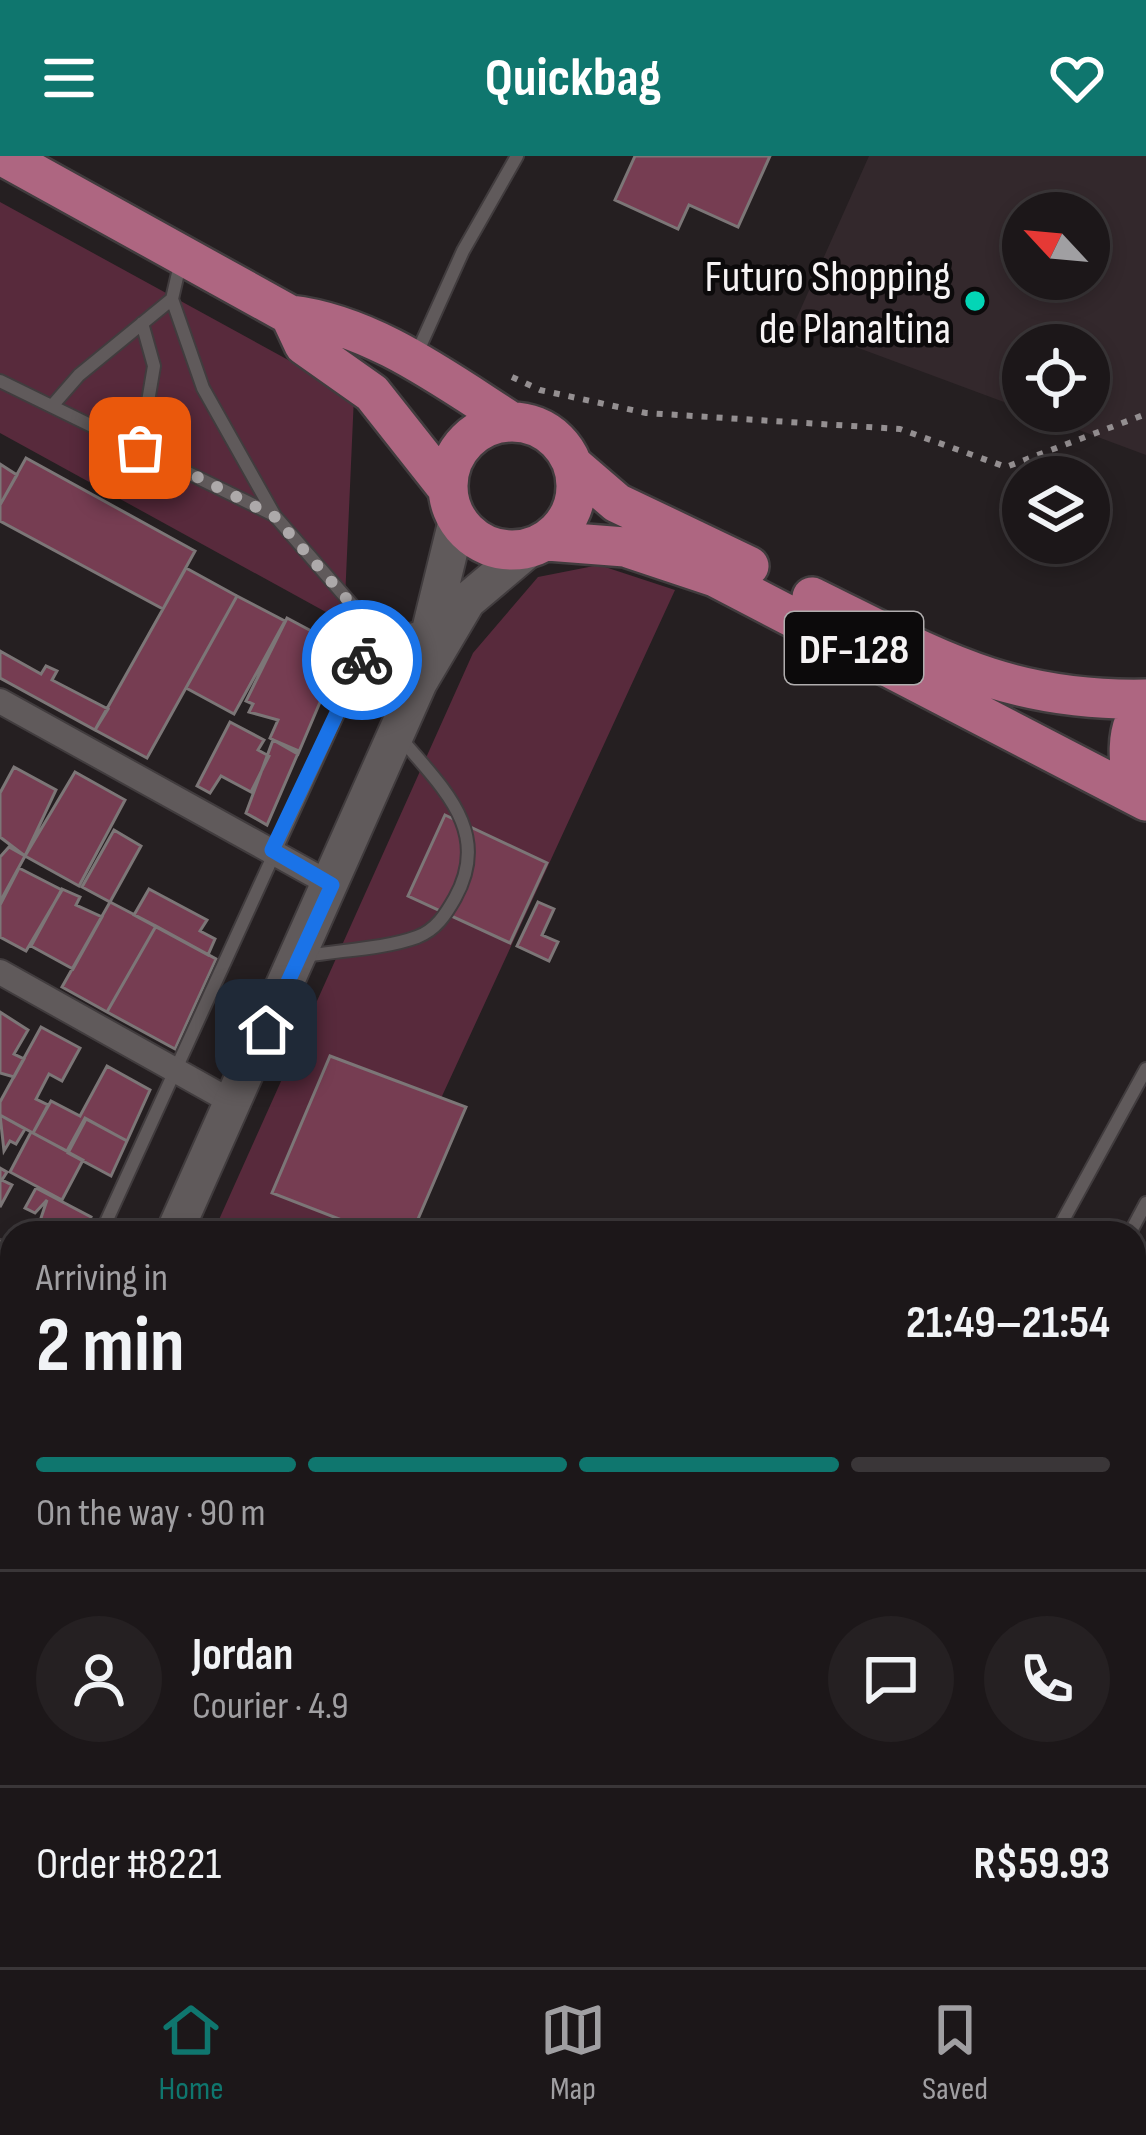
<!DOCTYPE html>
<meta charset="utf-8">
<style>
body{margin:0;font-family:"Sofia Sans Condensed",sans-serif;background:#252022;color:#f1f3f6;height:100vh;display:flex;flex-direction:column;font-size:45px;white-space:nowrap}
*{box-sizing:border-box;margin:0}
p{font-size:39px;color:#a09fa2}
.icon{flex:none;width:66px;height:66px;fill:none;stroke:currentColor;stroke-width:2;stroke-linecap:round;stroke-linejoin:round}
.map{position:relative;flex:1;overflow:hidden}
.sheet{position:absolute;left:0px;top:1065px;width:1146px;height:747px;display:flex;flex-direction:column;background:#1c1719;border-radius:36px 36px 0 0;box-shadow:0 6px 18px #0003,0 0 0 3px #3a3638}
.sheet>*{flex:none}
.needle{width:78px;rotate:296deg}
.tools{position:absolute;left:1002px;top:36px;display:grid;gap:24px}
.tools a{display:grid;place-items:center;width:108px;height:108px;border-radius:50%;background:#1c1719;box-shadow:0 6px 18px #0003,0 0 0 3px #3a3638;font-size:60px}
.pin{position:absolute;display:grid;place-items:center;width:102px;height:102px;color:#fff;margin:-51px;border-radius:24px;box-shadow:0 6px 18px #0006}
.courier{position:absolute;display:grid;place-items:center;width:120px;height:120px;margin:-60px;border:9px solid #1a73e8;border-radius:50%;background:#fff;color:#222;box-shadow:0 3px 15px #0007}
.head em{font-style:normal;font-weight:700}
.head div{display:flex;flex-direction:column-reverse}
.head{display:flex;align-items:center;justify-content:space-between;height:204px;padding:0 36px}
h1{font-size:78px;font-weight:700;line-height:90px}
.bar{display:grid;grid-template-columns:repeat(4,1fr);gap:18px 12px;align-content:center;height:144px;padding:0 36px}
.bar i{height:15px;border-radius:9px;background:#3a3638}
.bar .on{background:#0f766e}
.bar p{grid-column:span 4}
.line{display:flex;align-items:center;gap:30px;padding:0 36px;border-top:3px solid #3a3638}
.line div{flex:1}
.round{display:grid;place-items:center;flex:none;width:126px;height:126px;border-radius:63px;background:#252022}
header{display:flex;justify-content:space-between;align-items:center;height:156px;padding:0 36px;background:#0f766e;color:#fff;font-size:54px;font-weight:700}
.dock{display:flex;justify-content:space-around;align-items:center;height:168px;border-top:3px solid #3a3638;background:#1c1719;font-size:33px;color:#a09fa2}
.dock a{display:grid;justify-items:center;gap:6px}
.dock .on{color:#0f766e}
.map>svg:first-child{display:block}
.built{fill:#33282c;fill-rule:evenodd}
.green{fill:#582a3c}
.building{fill:#763d52;stroke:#7c7677;stroke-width:3}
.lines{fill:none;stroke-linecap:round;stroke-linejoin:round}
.lane-casing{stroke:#413c3e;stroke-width:16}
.street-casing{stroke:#413c3e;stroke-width:28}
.secondary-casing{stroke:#413c3e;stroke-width:40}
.primary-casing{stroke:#413c3e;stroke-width:44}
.path{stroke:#948f91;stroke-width:6;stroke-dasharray:6 9;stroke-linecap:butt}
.lane{stroke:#605a5b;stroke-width:12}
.street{stroke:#605a5b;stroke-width:24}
.secondary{stroke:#605a5b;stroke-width:36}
.primary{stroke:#ae6681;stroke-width:39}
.done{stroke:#ada9aa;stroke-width:12;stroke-dasharray:0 21.6}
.route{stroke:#1a73e8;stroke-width:15}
.poi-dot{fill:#03d5b6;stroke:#0c0a0b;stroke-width:4.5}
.labels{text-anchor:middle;stroke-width:9;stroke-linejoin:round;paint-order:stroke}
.shield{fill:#0c0a0b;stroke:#b0adae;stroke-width:3}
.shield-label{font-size:42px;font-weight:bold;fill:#f6f3f4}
.poi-label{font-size:45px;fill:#f6f3f4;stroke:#0c0a0b;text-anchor:end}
</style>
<header><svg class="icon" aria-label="menu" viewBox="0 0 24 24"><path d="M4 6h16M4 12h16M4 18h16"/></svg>Quickbag<svg class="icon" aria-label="heart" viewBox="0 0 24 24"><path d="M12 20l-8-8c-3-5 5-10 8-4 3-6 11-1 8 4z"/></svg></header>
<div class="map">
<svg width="1146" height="1811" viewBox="0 0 1146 1811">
<rect width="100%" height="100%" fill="#251f21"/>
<!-- built -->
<path class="built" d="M869,0H1146V299L1028,255H1089V189H1023V253L794,168ZM1023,57H1089V123H1023Z"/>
<!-- green -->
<path class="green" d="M0,46L354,240L344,466L0,277Z
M599,409L675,434L379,1077H213L473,497L538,421Z
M12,1524V1800H47L42,1811H0V1551Z"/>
<!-- building -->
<path class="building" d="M635,0H770L738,71L689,49L678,73L615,44Z
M26,302L195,395L163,453L0,365V349Z
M0,308L17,319L0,349Z
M186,412L237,440L147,602L95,574Z
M237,440L285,465L234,558L186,532Z
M287,462L343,492L298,598L270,582L278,564L249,556L253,548L246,545Z
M0,495L41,518L46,510L57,515L52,524L108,553L95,574L0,522Z
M230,566L264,584L258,594L269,600L251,636L221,620L210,637L197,630Z
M273,584L299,595L267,669L246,657Z
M14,611L56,634L25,700L0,681V637Z
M75,616L125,644L79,730L25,700Z
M445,659L547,707L510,787L408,740Z
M114,674L141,690L110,746L82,731Z
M9,691L25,700L0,746V701Z
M19,712L62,734L26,795L0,781V749Z
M62,733L80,741L76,749L102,761L73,813L31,790Z
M149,733L207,764L200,775L215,783L208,799L134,759Z
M110,746L156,770L107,856L62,831Z
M538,746L554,753L542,779L558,786L549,805L517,790Z
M156,770L216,803L175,893L107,856Z
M0,856L28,874L14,898L24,903L14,921L0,917Z
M41,871L80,892L62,925L49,918L36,943L48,949L33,977L0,959V946Z
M330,900L466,951L412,1077H375L272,1037Z
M107,910L150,934L127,985L85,962L67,995L33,977L51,945L80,960Z
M0,959L25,973L16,988L10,985L4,995Z
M86,963L127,985L111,1020L68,997Z
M31,976L83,1004L62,1044L10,1016Z
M0,1012L7,1016L2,1024L12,1029L0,1051Z
M36,1032L91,1061L84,1077H36L47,1044L35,1057L25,1052Z
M0,1124L12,1130V1203L0,1196Z
M0,1196L12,1203V1249L3,1272Z
M12,1651V1755L0,1750V1678Z
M113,1800H152L148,1811Z"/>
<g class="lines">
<defs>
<path id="lane" d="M181,104L172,143L203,232L275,360L381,482
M417,197L463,95L517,0
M0,225L274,359
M52,250L79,219L172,143
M140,293L154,210L142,167
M306,800C341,794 384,793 417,781C436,774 446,758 455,742C493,674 440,630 399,580
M101,1077L364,501L381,482L428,469
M1056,1077L1146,913
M1130,1077L1146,1047
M1134,1271L1146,1278
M0,1297L12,1271
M1010,1800L1013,1811
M1087,1800L1090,1811"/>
<path id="street" d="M0,545L332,729
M0,816L232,946
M0,1096L12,1103
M0,1364L12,1371"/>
<path id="secondary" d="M424,499L457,364
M174,1077L419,526L467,445L531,391
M0,1474L12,1442"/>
<path id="primary" d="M3,0L290,159C370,168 443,222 510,265
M290,159L304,189L372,237L447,332
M448 330a64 64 0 1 1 128 0a64 64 0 1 1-128 0Z
M574,310L617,347L749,410
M547,385L625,391L715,421L1146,645
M812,441C934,501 1006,546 1146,543
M1135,639C1129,612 1122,570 1146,550"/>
</defs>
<!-- lane casing -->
<use href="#lane" class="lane-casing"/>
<!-- street casing -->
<use href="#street" class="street-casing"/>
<!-- secondary casing -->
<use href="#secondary" class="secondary-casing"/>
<!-- primary casing -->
<use href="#primary" class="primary-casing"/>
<!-- path -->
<path class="path" d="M512,221L540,234L646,257L900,273L1006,311L1146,258"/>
<!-- lane -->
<use href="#lane" class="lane"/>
<!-- street -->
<use href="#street" class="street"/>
<!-- secondary -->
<use href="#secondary" class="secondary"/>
<!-- primary -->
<use href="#primary" class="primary"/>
</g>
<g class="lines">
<!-- done -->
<path class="done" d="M140,292L274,360L381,482L362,504"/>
<!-- route -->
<path class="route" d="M266,874L332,729L272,694L362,504"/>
</g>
<!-- markers -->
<circle class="poi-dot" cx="975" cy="145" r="12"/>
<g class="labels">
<!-- shield labels -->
<rect class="shield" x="785" y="456" width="138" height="72" rx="9"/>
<g class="shield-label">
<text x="854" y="507">DF-128</text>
</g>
<!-- poi labels -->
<g class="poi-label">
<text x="951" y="135">Futuro Shopping<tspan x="951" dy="52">de Planaltina</tspan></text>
</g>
</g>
</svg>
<div class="tools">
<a><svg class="needle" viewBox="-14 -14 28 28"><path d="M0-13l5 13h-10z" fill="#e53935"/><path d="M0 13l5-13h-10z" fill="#a09fa2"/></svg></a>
<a><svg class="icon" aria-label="locate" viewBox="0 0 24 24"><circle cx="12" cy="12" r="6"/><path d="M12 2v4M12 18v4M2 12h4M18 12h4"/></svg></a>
<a><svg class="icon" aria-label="layers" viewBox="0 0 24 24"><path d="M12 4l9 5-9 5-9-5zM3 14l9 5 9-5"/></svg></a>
</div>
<div class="pin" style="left:140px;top:292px;background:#ea580c"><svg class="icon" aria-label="bag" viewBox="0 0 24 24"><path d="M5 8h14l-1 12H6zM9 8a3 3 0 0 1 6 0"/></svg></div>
<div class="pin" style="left:266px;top:874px;background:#1f2937"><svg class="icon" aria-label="home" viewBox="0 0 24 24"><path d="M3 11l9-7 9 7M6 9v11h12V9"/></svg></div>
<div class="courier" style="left:362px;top:504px"><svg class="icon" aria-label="bike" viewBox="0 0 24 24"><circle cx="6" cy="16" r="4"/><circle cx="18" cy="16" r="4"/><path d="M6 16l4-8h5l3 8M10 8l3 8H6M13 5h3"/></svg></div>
<section class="sheet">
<div class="head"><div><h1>2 min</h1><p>Arriving in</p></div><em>21:49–21:54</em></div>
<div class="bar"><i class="on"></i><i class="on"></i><i class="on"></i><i></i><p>On the way · 90 m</p></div>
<div class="line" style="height:216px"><a class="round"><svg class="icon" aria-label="person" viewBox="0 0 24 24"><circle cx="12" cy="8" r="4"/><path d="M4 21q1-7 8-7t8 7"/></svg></a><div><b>Jordan</b><p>Courier · 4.9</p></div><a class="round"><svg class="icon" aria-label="chat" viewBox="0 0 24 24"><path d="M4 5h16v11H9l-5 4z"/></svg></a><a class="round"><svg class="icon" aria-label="phone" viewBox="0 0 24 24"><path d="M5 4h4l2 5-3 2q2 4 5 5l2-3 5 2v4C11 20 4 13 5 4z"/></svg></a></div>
<div class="line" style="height:156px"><div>Order #8221</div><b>R$59.93</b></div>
</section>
</div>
<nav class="dock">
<a class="on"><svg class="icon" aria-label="home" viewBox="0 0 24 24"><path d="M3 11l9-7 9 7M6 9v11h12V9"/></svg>Home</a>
<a><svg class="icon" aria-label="map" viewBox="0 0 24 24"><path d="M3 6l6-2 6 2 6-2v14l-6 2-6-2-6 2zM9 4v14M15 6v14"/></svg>Map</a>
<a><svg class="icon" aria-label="saved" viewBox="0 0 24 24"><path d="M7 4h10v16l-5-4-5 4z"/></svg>Saved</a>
</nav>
